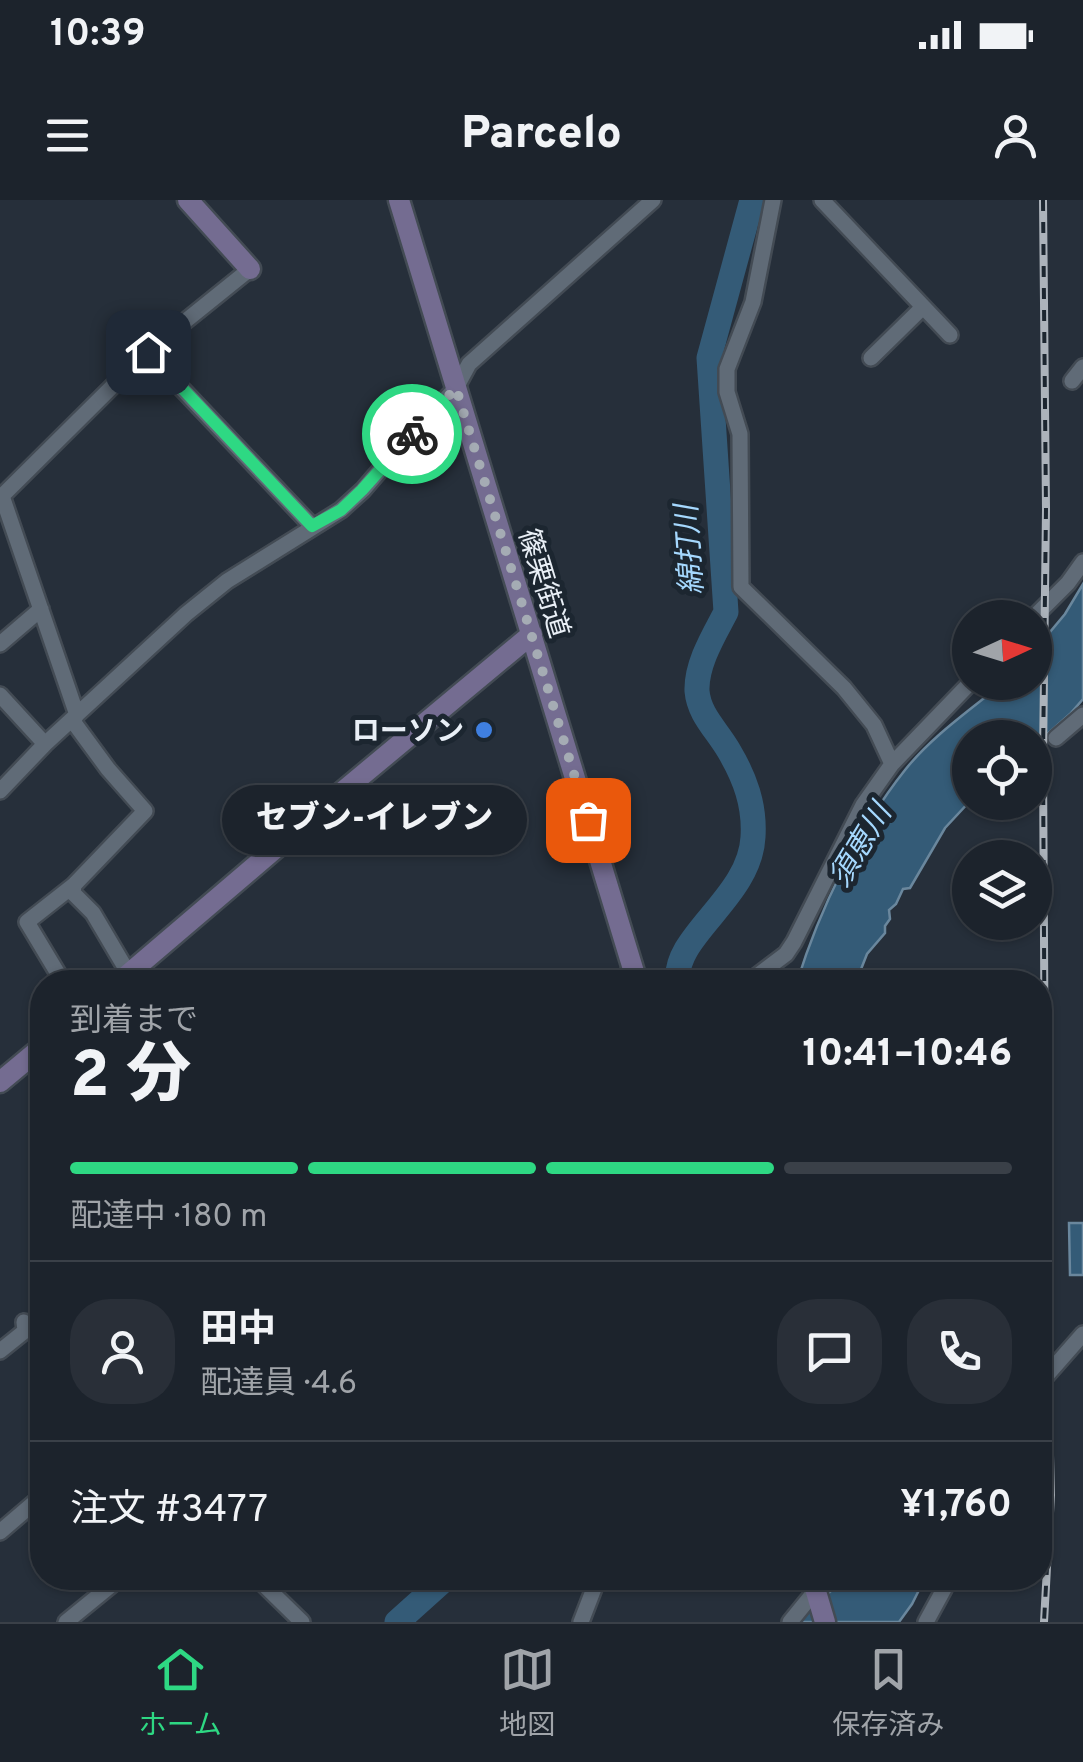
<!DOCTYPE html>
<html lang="ja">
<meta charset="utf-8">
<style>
body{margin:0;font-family:Overpass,"Noto Sans JP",sans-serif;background:#292f38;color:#f1f3f6;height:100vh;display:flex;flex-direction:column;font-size:38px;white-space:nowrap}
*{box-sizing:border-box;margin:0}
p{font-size:32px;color:#a0a4a9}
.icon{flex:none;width:55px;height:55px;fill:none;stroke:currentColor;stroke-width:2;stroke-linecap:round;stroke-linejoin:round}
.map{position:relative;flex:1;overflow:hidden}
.drawer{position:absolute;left:30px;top:770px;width:1022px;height:620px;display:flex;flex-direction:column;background:#1c232c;border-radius:40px;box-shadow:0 2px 8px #0004,0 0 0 2px #3a4048}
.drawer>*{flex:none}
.needle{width:65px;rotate:86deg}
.buttons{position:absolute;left:952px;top:400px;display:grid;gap:20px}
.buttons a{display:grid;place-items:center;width:100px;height:100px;border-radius:50%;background:#1c232c;box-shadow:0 2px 8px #0004,0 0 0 2px #3a4048;font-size:50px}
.pin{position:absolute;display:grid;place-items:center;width:85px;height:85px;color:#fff;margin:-42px;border-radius:20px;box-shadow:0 5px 15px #0006}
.courier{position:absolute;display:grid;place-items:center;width:100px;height:100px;margin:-50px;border:8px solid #2ed883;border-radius:50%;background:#fff;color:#222;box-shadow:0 2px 12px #0007}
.bubble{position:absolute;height:70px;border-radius:35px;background:#1c232c;box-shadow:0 2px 8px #0004,0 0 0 2px #3a4048;font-size:32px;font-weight:800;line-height:70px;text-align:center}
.headline em{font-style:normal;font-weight:800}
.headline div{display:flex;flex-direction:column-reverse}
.headline{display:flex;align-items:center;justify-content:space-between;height:170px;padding:0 40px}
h1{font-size:65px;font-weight:800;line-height:75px}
.bar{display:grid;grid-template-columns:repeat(4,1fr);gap:15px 10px;align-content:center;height:120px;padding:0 40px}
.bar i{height:12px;border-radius:8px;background:#3a4048}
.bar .current{background:#2ed883}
.bar p{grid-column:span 4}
.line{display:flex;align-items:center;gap:25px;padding:0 40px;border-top:2px solid #3a4048}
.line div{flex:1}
.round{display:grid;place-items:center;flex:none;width:105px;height:105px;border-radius:40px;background:#292f38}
.status{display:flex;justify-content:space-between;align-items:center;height:70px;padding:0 50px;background:#1c232c;direction:ltr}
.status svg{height:28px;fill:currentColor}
header{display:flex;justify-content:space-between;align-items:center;height:130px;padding:0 40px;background:#1c232c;font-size:45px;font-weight:800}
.tab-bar{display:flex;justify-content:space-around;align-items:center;height:140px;border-top:2px solid #3a4048;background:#1c232c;font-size:28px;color:#a0a4a9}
.tab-bar a{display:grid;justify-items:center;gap:5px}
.tab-bar .current{color:#2ed883}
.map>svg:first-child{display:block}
.water{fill:#345b77;stroke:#6a879d;stroke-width:2.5}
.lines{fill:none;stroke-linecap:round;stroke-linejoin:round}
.river{stroke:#345b77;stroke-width:25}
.street-casing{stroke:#434b54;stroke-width:20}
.secondary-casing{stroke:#434b54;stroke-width:25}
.street{stroke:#606b77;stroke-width:15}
.secondary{stroke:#746c91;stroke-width:20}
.rail-casing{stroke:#acb3bb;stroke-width:8}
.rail{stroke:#1c2630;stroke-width:4;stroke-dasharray:11;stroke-linecap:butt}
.done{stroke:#a5acb4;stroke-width:10;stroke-dasharray:0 18}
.route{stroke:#2ed883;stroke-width:12}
.shop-dot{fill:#3f7fe0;stroke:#1c2630;stroke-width:4}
.labels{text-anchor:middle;stroke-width:10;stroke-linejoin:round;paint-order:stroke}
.street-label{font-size:28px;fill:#e9eff6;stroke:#1c2630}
.poi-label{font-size:28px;font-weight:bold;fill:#e9eff6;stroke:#1c2630;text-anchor:end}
.water-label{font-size:30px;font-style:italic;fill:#a5d8fe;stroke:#1c2630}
</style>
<div class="status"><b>10:39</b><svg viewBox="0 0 49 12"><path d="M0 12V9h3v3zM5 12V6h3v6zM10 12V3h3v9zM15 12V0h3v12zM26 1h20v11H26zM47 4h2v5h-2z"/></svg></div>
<header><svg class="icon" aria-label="menu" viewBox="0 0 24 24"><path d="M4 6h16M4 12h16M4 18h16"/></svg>Parcelo<svg class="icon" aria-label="person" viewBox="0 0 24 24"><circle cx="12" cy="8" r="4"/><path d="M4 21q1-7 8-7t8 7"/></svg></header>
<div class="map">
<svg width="1083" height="1422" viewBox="0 0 1083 1422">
<rect width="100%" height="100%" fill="#262f3a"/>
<!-- water -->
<path class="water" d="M1083,384V499L1070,514L1035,545V538H970V601L945,628L910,688L903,689L896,704L889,710L890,719L885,726V733L867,754L856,782H797C819,711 858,629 905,570C932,536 970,510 1003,483L1035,482V450L1065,414Z
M1069,1023H1083V1075H1070Z
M845,1378H925L912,1404L899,1422H797Z"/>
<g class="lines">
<!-- river -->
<path class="river" d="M678,782C672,736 750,698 753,637C755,605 745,578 729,551C717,530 699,515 697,491C696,464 714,435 726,412L709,158L752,0
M397,1422L446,1378"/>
<defs>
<path id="street" d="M773,0L753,102L727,169V192L740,234L741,387L844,488L874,525L892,564
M822,0L950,135
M147,152L312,326
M871,158L923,107
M1072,181L1083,167
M2,296L77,515
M0,298L147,152L250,69
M1033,418L1068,383L1083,362
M0,444L41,409
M0,495L45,544
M72,520L108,569L145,611L74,685L73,693L93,713L129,774
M1056,538L1083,515
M0,591L45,544L186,414L227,381L341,310L363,290L399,248L456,188L469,164L653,0
M63,782L27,722L74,685
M618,782L633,769
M749,782L786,754L794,742L863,605L892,564L971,482
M0,1151L25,1131L24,1122
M1040,1183L1083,1134
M0,1332L42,1296
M257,1378L302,1422
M66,1422L120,1378
M581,1422L598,1378
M790,1422L816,1390
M926,1422L944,1389L947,1378"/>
<path id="secondary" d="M188,0L250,69
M399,0L637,782
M119,782L324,607L532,434
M0,882L42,847
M812,1378L825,1422"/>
</defs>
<!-- street casing -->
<use href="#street" class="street-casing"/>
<!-- secondary casing -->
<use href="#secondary" class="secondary-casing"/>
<!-- street -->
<use href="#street" class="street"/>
<!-- secondary -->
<use href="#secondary" class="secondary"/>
<defs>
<path id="rail" d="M1043,0L1046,309L1043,558L1046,1094L1051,1295L1044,1422"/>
</defs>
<!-- rail casing -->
<use href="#rail" class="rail-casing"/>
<!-- rail -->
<use href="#rail" class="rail"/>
</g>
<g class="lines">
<!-- done -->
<path class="done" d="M412,234L456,188L588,620"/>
<!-- route -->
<path class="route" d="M148,152L312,326L341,310L362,290L412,234"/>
</g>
<!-- markers -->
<circle class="shop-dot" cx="484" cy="530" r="10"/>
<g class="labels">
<!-- street labels -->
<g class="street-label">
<text transform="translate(545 383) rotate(73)" y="10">篠栗街道</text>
</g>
<!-- poi labels -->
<g class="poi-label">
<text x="464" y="540">ローソン</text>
</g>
<!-- water labels -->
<g class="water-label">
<text transform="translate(689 350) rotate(-94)" y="10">綿打川</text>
<text transform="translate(860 645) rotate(-59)" y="10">須恵川</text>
</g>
</g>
</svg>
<div class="buttons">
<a><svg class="needle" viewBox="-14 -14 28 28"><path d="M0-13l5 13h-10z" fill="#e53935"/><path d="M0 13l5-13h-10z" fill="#a0a4a9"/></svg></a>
<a><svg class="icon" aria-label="locate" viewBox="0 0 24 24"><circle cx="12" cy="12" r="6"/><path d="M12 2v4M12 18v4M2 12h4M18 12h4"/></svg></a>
<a><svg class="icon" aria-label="layers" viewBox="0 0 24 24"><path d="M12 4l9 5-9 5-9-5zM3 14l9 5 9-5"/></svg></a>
</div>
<div class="pin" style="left:588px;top:620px;background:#ea580c"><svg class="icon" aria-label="bag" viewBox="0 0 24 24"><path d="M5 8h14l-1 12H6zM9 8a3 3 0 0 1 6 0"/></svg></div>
<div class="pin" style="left:148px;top:152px;background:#1f2937"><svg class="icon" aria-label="home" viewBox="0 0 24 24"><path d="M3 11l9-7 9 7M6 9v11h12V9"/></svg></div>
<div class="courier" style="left:412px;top:234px"><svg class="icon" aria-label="bike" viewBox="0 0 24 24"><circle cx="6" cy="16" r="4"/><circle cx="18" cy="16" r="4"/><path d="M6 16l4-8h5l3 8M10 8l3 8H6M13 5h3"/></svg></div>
<div class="bubble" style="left:222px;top:585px;width:305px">セブン-イレブン</div>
<section class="drawer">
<div class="headline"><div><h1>2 分</h1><p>到着まで</p></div><em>10:41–10:46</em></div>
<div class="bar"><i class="current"></i><i class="current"></i><i class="current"></i><i></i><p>配達中 · 180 m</p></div>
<div class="line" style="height:180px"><a class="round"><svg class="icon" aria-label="person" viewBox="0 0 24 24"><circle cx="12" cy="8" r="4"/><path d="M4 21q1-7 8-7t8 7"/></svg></a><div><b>田中</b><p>配達員 · 4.6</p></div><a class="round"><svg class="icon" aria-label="chat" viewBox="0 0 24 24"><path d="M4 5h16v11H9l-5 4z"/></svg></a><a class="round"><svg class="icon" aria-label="phone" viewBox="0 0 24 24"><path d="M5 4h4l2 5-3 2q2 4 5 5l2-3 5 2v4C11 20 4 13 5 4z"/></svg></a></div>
<div class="line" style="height:130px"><div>注文 #3477</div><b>¥1,760</b></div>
</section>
</div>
<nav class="tab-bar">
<a class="current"><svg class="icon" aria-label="home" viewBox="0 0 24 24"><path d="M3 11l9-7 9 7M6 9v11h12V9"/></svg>ホーム</a>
<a><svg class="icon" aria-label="map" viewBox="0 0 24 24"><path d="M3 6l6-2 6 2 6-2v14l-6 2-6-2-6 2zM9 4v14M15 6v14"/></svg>地図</a>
<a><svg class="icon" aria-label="saved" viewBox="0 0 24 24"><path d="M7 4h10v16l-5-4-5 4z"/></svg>保存済み</a>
</nav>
